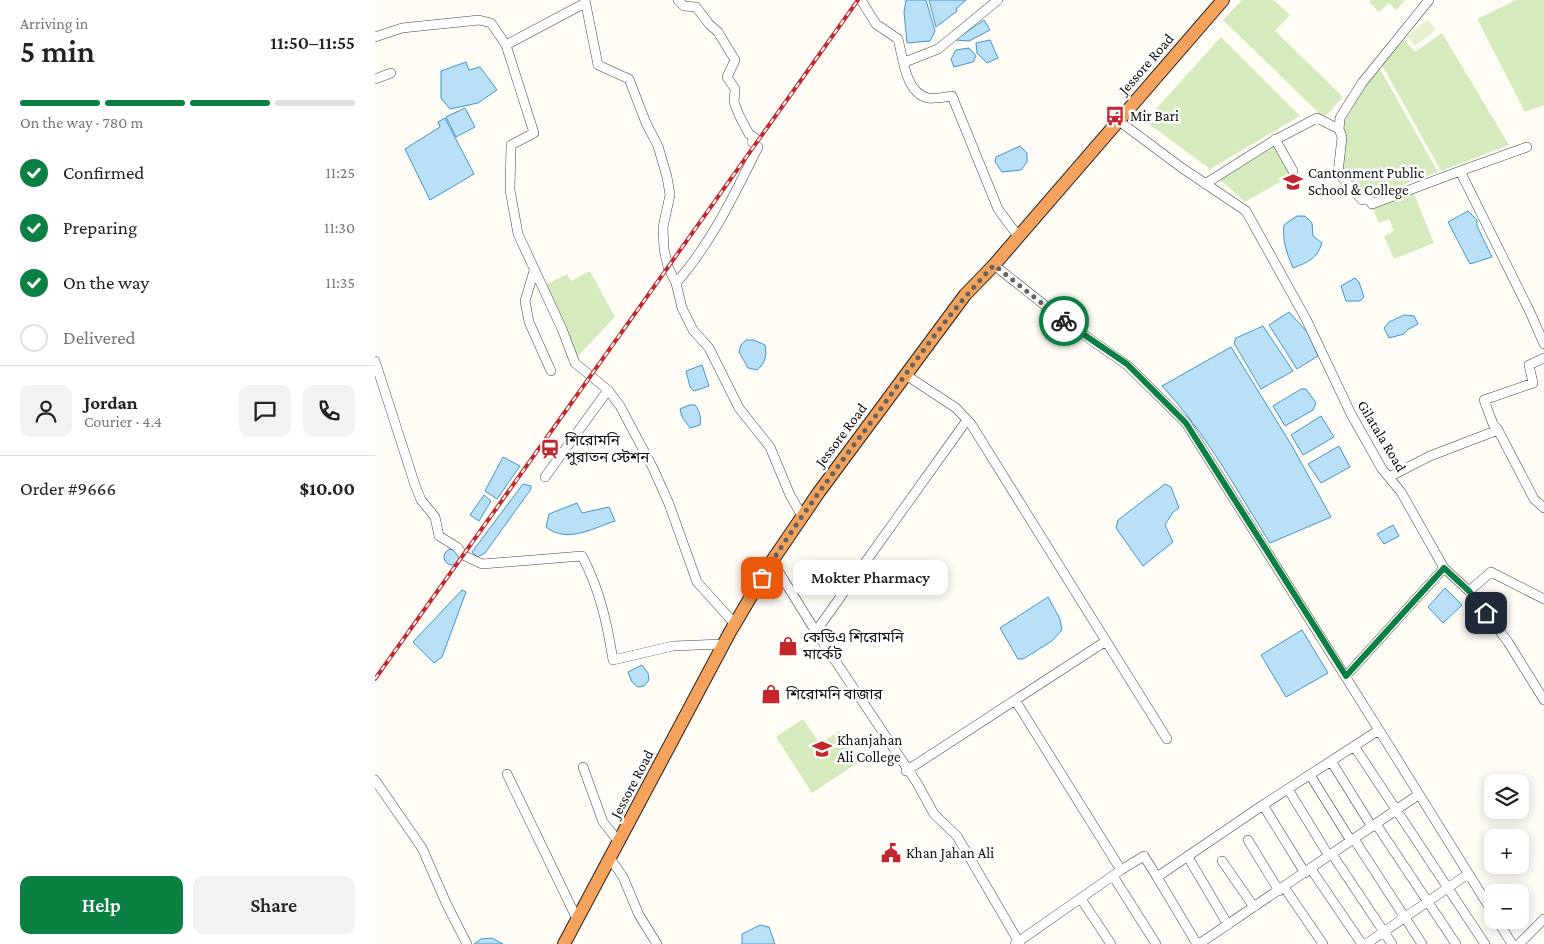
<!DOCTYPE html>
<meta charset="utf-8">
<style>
body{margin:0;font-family:"Crimson Pro","Noto Sans Bengali",serif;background:#f2f2f2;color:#222;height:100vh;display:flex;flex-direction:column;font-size:19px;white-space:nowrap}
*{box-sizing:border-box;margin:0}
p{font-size:16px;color:#767676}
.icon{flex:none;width:28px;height:28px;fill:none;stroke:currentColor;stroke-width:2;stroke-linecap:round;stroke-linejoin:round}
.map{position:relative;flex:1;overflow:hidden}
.details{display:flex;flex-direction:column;background:#fff;width:375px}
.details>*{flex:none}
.fabs{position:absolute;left:1109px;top:774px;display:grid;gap:10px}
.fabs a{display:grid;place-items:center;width:45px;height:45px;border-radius:10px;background:#fff;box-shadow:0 2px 12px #0003;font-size:25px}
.pin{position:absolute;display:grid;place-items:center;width:42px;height:42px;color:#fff;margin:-21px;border-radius:10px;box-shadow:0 2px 8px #0006}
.courier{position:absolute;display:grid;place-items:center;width:50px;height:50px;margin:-25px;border:4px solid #0b8043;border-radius:50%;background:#fff;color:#222;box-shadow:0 1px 6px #0007}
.bubble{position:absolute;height:35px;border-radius:10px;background:#fff;box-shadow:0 2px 12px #0003;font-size:16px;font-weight:600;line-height:35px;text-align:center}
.summary em{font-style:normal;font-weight:600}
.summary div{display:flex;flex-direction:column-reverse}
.summary{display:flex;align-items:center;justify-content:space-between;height:85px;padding:0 20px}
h1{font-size:32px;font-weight:600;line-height:38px}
.bar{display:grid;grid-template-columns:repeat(4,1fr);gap:8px 5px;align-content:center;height:60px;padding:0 20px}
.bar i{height:6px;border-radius:4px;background:#e0e0e0}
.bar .on{background:#0b8043}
.bar p{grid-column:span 4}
.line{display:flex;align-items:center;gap:12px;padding:0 20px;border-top:1px solid #e0e0e0}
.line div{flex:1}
.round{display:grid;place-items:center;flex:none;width:52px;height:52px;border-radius:10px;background:#f2f2f2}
ol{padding:0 20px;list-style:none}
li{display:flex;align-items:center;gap:15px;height:55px}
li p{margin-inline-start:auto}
li .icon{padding:5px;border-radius:50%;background:#0b8043;color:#fff;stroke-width:4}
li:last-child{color:#767676}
li i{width:28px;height:28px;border:2px solid #e0e0e0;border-radius:50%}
.button{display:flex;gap:10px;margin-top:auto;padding:10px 20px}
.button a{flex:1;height:58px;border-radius:10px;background:#0b8043;color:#fff;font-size:20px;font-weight:600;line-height:58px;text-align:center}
.button a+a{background:#f2f2f2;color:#222}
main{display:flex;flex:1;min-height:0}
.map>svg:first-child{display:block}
.green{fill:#d5ebbd}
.pitch{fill:#e6f2cf}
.water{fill:#b9e0f7;stroke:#3f96cf}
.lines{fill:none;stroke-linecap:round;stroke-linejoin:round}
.minor-casing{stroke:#444;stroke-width:10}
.highway-casing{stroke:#222;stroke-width:14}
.minor{stroke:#fff;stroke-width:9}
.highway{stroke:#f5a25d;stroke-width:12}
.rail-casing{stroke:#c4262e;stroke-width:4}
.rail{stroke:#fff;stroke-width:2;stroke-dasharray:5.5;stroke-linecap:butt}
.done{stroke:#646461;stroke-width:5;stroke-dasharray:0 9}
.route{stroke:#0b8043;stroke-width:6}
.labels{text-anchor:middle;stroke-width:5;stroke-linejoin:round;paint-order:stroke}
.street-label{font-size:15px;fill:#111;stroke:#fff}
.poi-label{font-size:15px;fill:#111;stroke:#fff;text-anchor:start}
</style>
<main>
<section class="details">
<div class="summary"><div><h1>5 min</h1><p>Arriving in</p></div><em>11:50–11:55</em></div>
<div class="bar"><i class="on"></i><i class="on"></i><i class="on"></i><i></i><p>On the way · 780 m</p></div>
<ol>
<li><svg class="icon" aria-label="check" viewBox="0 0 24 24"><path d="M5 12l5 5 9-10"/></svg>Confirmed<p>11:25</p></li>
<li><svg class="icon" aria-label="check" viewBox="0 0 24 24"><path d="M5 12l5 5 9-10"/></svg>Preparing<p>11:30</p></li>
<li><svg class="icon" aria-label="check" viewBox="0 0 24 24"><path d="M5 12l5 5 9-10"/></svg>On the way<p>11:35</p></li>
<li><i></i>Delivered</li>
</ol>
<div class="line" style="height:90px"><a class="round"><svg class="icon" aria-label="person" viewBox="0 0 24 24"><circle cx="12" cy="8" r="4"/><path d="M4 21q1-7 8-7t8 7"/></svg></a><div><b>Jordan</b><p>Courier · 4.4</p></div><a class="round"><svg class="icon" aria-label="chat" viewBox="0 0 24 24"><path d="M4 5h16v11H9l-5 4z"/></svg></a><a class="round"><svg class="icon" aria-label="phone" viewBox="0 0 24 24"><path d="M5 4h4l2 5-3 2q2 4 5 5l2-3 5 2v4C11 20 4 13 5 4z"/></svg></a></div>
<div class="line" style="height:65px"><div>Order #9666</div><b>$10.00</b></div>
<div class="button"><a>Help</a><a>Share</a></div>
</section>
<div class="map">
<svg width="1169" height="944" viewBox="0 0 1169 944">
<rect width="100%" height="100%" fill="#fffdf5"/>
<!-- green -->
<path class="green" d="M867,0H899L915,15L900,31L968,97L949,118L848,20Z
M996,0H1030L1021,10L1014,3L1004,12L994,2Z
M1141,0H1169V105L1150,112L1102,19Z
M1067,33L1134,145L1066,171L1007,65L1029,40L1040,52Z
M846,37L925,116L835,169L770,121Z
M1005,69L1063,172L990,198L966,173L967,126L988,89Z
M898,140L917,175L870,202L844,179Z
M1038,191L1059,243L1019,259L1009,236L1019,231L1014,219L1004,223L997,207Z
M215,271L240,317L202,357L170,285L192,274L196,281Z
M428,719L445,744L464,731L484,762L437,793L401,737Z"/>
<!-- pitch -->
<path class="pitch" d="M1053,19L1061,30L1040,46L1032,36Z"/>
<!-- water -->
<path class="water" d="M531,0H551L560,31L555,41L532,43L529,12Z
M554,0H591L581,9L582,11L561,27Z
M609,20L615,30L594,41L580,40Z
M615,40L623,58L612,63L602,53L601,43Z
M594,48L601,56L598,62L579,67L576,59L581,50Z
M91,62L94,70L105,67L122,90L103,103L75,109L66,98V71Z
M90,108L100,127L81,137L71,117Z
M70,118L99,174L55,200L30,149L65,127L63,122Z
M645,146L652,153V162L646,170L627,172L620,162L621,157Z
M1093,211L1102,220V226L1117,257L1095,264L1073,222Z
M922,216H930L937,223L938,236L947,243C942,259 933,262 918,268C912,253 907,241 909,225Z
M980,278L984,282L989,297L985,301H971L966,286Z
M914,312L933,333L943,356L922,369L894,325Z
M1029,315L1039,316L1043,324L1032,330L1029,334L1014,338L1009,328L1014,322Z
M888,326L918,371L886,389L859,343L861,338Z
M371,340H379L390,345C392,356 391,362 382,370L373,368L364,352L366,345Z
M856,347L917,446L956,517L895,543C861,489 831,433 787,386Z
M327,365L334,386L319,391L315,387L311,371Z
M926,389H931L941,403L938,410L910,426L898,406Z
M314,405H320C324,410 327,418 325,425L315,428L307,417L305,409Z
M946,416L959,437L928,455L916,435Z
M964,446L975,467L946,483L933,464Z
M128,457L145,466L122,499L110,491Z
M148,484L156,486V489L110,553L102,557L97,552Z
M790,484L796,487L804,508L798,512L790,525L798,542L768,566L741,528L743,520Z
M109,495L116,501L104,521L95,515Z
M202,503L207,513L234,507L240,521C218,528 192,544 171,527L174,514Z
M1018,525L1024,536L1009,544L1002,534Z
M69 557a8 8 0 1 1 16 0a8 8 0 1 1-16 0Z
M1070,588L1087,605L1068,623L1053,607Z
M87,590L91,592L67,657L59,663L38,642Z
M673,597L685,619L687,630L677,641L648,659H643L625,628Z
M927,630L953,673L911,697L886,655Z
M267,665L273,673L274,680L269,686L263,687L257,682L253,672Z
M385,925L394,927L400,944H367V934Z
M117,938L128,944H99L106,939Z"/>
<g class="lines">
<defs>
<path id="minor" d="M210,0L223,65L254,79L271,123L283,146L292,177L295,195L288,227L289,249L293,267L301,283L307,308L318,330L334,348L364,408L395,447L415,495L427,516
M486,0L501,24L523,39C528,57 530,93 553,98C560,99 570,97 577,96L623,209L643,236
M1054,0L987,83L965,118L964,129L967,137L963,173L987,200H995L997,204L1085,171L1155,312L1169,344
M210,3L131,45L159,133L136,145L135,190L143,234L187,329L200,363L233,390L245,406L278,468L294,504L322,582L359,623
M0,37L27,28L104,20L116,23L131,45
M530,62L563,49L623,0
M0,79L16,73
M744,121L807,168L871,211L931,319L976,414L1007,469L1026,492L1069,568L1094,591L1111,613L1133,642L1169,700
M900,139L918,171
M1085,171L1152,147
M830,184L898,141L942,118L964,129
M619,265L692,323L752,365L811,423L1004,730L888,805
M159,271L150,301L154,322L176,371
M301,283C336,244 360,193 383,147L377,142L380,138L374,134L364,115L359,102L360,89L352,77L360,60L343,32L334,24L321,7L309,6L303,0
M0,361L40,485L46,500L60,517L64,536L82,547L88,555L107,564L207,556C225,590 232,623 238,660L298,646L348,644
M531,375L581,408L596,424L792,739
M1123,430L1118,424L1109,400L1158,383L1154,365L1169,358
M170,477L233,390
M1014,477L1055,456L1123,430L1159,499L1169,508
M397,561L441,632L542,783L559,814L582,836L645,944
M1094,591L1116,572L1169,599
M439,634L592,420
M971,676L1069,568
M640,700L746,870L769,856L782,877L888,805L930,873
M1004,730L1118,913
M979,746L1110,944
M956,761L997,827
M208,767L228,822L244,842
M531,771L731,641
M132,774L202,919
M935,775L976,841
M0,780L47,848L72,905L92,944
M913,789L954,856
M1001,824L1081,944
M979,839L1047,944
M873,840L904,891
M957,854L1017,944
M813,857L853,925
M235,858L248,877L264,915L282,944
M847,861L879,907
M936,869L987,944
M738,876L781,944
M782,877L822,944
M909,887L948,944
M706,899L736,944
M1122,920L1137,944
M640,944L746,870
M824,944L1043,795
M991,944L1093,874
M1144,944L1169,919"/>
<path id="highway" d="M189,944L355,632L397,561L444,492L590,295L619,265L848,0"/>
</defs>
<!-- minor casing -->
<use href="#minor" class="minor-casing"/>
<!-- highway casing -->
<use href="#highway" class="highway-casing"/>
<!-- minor -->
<use href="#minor" class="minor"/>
<!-- highway -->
<use href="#highway" class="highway"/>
<defs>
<path id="rail" d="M0,679L483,0"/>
</defs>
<!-- rail casing -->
<use href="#rail" class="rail-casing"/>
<!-- rail -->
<use href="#rail" class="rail"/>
</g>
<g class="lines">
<!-- done -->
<path class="done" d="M387,578C421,521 462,468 502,414C539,363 575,311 619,265L689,321"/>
<!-- route -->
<path class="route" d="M689,321L752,364L811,423L971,676L1069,568L1094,591L1111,613"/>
</g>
<!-- icons -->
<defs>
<symbol id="bus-bare" viewBox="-9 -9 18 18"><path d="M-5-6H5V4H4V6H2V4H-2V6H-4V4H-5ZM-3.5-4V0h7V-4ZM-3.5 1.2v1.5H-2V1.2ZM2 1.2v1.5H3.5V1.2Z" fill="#c4262e" stroke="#fff" stroke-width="2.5" paint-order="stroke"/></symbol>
<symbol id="university-bare" viewBox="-9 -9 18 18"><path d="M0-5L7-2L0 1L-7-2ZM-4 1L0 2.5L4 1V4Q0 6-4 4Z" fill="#c4262e" stroke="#fff" stroke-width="2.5" paint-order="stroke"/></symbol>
<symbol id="station-bare" viewBox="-9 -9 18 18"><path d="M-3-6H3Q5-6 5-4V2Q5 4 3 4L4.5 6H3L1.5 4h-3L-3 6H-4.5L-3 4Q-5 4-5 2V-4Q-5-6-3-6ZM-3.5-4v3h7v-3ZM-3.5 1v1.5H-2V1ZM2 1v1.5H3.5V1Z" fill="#c4262e" stroke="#fff" stroke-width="2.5" paint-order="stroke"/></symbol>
<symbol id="shop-bare" viewBox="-9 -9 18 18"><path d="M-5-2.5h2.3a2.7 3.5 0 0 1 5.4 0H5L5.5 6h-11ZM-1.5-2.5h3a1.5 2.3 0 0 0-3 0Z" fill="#c4262e" stroke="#fff" stroke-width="2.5" paint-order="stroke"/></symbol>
<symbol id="civic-bare" viewBox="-9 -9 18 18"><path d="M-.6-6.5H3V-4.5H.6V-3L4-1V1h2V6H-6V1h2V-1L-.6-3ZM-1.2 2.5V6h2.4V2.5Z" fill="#c4262e" stroke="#fff" stroke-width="2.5" paint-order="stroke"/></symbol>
</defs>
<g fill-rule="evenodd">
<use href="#bus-bare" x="726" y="102" width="28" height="28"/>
<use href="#university-bare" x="904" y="168" width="28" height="28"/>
<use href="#station-bare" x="161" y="435" width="28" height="28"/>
<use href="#shop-bare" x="399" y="632" width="28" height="28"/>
<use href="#shop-bare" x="382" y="680" width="28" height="28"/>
<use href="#university-bare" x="433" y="735" width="28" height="28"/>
<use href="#civic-bare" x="502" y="839" width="28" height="28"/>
</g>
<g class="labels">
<!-- street labels -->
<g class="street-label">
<text transform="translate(771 64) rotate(-49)" y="5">Jessore Road</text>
<text transform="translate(466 435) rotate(-53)" y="5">Jessore Road</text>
<text transform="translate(1007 436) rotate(59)" y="5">Gilatala Road</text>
<text transform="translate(257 784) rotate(-62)" y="5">Jessore Road</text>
</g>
<!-- poi labels -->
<g class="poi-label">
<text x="755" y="121">Mir Bari</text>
<text x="933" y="178">Cantonment Public<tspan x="933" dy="17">School &amp; College</tspan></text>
<text x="190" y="445">শিরোমনি<tspan x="190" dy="17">পুরাতন স্টেশন</tspan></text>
<text x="428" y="642">কেডিএ শিরোমনি<tspan x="428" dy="17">মার্কেট</tspan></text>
<text x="411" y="699">শিরোমনি বাজার</text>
<text x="462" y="745">Khanjahan<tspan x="462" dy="17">Ali College</tspan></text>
<text x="531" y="858">Khan Jahan Ali</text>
</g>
</g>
</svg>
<div class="fabs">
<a><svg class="icon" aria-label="layers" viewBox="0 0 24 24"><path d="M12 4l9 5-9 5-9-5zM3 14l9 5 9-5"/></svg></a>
<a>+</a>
<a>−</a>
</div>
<div class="pin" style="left:387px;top:578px;background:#ea580c"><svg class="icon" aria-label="bag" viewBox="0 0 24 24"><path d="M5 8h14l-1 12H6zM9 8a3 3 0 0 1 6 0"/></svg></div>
<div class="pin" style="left:1111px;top:613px;background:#1f2937"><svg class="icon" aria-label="home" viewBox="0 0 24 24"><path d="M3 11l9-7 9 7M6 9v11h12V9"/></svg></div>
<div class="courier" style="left:689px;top:321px"><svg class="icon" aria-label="bike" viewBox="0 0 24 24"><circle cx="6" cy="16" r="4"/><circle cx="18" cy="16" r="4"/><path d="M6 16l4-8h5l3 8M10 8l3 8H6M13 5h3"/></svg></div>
<div class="bubble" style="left:418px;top:560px;width:155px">Mokter Pharmacy</div>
</div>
</main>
